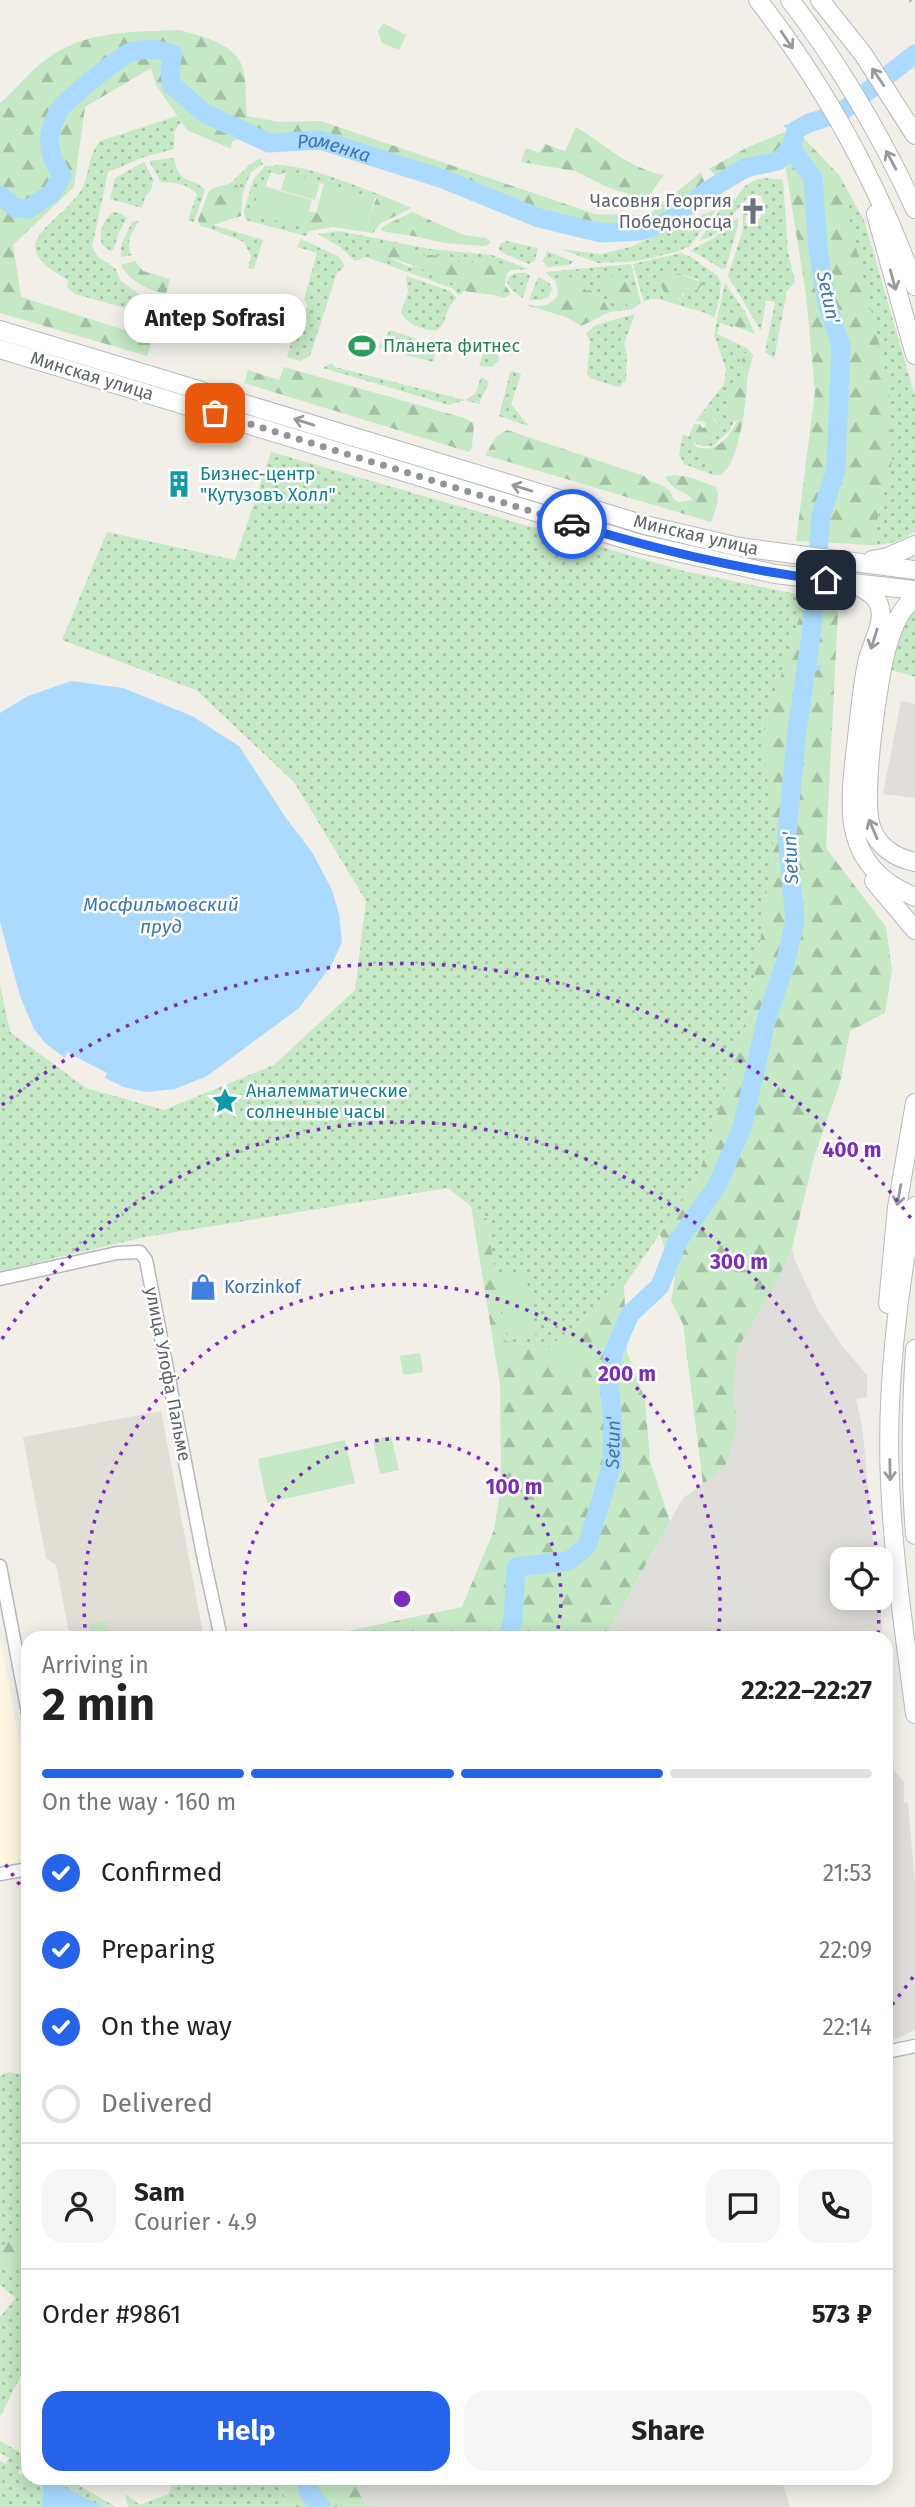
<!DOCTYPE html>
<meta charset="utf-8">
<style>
body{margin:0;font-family:"Fira Sans",sans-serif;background:#f6f6f6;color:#222;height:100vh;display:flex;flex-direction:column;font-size:26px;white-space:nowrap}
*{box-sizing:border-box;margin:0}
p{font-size:23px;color:#767676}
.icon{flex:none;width:38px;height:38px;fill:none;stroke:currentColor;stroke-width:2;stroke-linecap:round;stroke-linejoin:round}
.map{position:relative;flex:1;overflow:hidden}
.panel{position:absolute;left:21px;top:1631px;width:872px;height:854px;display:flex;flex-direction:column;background:#fff;border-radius:21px;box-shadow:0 4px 18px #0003}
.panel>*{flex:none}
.controls{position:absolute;left:830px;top:1547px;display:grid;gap:14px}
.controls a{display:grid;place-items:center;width:63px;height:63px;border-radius:14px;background:#fff;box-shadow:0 4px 18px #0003;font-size:35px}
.pin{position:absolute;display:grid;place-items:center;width:60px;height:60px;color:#fff;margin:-30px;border-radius:14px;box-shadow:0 4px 10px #0006}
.courier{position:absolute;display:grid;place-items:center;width:70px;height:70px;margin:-35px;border:5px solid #2563eb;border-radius:50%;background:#fff;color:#222;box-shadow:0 2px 9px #0007}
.bubble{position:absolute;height:49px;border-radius:21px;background:#fff;box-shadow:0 4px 18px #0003;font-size:23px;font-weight:700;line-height:49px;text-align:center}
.headline em{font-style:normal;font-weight:700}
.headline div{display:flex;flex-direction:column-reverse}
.headline{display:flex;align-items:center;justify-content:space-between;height:119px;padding:0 21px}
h1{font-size:46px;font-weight:700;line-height:52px}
.bar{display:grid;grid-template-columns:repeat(4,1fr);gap:10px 7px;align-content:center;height:84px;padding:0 21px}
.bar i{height:9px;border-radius:5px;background:#e0e0e0}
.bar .active{background:#2563eb}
.bar p{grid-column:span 4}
.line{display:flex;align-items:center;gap:18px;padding:0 21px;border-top:2px solid #e0e0e0}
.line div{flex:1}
.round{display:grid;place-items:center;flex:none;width:74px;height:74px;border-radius:21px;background:#f6f6f6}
ol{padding:0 21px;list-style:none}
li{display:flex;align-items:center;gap:21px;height:77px}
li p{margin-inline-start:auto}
li .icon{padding:7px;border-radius:50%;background:#2563eb;color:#fff;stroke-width:4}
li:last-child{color:#767676}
li i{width:38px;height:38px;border:4px solid #e0e0e0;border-radius:50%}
.button{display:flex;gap:14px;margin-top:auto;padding:14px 21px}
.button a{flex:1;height:80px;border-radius:21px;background:#2563eb;color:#fff;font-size:28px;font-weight:700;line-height:80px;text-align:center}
.button a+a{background:#f6f6f6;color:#222}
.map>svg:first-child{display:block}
.commercial{fill:#fef7e0}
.industrial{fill:#e0deda}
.education{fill:#e1ded6}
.grass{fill:url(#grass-dots);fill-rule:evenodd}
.forest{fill:url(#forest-firs)}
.park{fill:#c5e8c5}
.water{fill:#aadaff}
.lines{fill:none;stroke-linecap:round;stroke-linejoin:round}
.stream{stroke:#aadaff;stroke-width:3.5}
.river{stroke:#aadaff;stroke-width:19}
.minor-casing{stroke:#b5b8bc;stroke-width:15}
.secondary-casing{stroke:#b6babf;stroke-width:20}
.minor{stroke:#fff;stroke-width:12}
.secondary{stroke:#fff;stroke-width:18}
.rail{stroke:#b6b7b8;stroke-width:3.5;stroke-dasharray:2 9;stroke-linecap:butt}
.oneway{stroke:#979a9d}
.done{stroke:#929495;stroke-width:7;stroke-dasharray:0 12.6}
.route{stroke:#2563eb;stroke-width:9}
.ring{fill:none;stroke:#7b2cbf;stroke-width:3.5;stroke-dasharray:3.5 7}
.labels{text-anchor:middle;stroke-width:5;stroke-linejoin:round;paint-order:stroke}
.worship-label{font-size:18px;fill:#5b616d;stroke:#fff;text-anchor:end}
.leisure-label{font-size:18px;fill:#27864d;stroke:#fff;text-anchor:start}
.street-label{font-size:18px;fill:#5f6368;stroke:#fff}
.culture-label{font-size:18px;fill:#0d838f;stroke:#fff;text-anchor:start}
.shop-label{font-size:18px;fill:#366cbe;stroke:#fff;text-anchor:start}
.water-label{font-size:19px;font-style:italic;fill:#4174aa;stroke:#fff}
.centre{fill:#7b2cbf;stroke:#fff;stroke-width:3.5}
.ring-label{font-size:21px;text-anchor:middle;font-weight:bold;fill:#7b2cbf;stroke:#fff;stroke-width:5;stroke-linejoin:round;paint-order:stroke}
</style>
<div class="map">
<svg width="915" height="2507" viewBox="0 0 915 2507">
<defs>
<pattern id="grass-dots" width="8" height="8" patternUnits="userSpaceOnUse" patternTransform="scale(1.75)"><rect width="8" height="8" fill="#c5e8c5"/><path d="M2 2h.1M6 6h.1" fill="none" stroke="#a3c0a4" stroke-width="1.8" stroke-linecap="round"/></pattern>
<pattern id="forest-firs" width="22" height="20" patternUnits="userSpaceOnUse" patternTransform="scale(1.75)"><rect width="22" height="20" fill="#c5e8c5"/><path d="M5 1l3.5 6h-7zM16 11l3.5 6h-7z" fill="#a3c0a4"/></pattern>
</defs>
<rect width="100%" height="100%" fill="#f1efe8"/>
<!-- commercial -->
<path class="commercial" d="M0,1639L28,1787V1861L0,1866Z"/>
<!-- industrial -->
<path class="industrial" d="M901,701L915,704V798L883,794Z
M792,1248L794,1258L818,1310L843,1347L867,1375V1397L856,1399L862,1425L875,1559H842V1598H879L883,1638H605L683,1498L703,1484L738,1424L733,1398L737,1350L778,1279Z
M886,1653L892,1697L887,1702L894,1771L904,1782V1802L908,1803L915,1883V2030L886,2043Z
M354,2478H781L790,2507H375L364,2502Z"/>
<!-- education -->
<path class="education" d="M161,1411L204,1638H70L56,1565L46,1558L23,1437Z"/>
<!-- grass -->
<path class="grass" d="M177,116L181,122L174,132V149L144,157L108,172L92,247L98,257L115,268L121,281L156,306L164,308V312L158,317L75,294L67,287L68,280C0,243 55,228 80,192C91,176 86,158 100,141Z
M174,158C180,187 191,175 205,190L194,222L188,220L197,194C188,184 175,182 161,182L149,161Z
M260,158L263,164L251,172L243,192L233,181L248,166Z
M144,162L154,181L152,183V188L145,197L142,208L110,199L115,178Z
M280,165C314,168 345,182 378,194L375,199L286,173L280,175L271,172L265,187L260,185L309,231L306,236L246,220L244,211L253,180L265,166Z
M839,175L864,220L915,396V531C902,541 888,545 871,545L892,462Z
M765,178L783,180L788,252L795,282L787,291L774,359L765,352L775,302L766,300L761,331L728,276L743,229V209L750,200L745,222L748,227L754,226C762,218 766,206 761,196L753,194L749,196L716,234L699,241L722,207L736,198L745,186L755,180Z
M716,210L690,246L676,252L637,261L598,263L561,249L601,254L631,247L683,222Z
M113,212L120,213L127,218L118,234L114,249L111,251L102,245C98,232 103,221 113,212Z
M737,218L738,225L726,268L722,269L691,250L714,238Z
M139,221C132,233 125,241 132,255L121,257V245L132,222Z
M213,225L263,240L254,269L248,268L251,256L244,242L211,229Z
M339,231L430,249L492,255L528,269L511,270C503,263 491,260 479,261C473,261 469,264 463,263C449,261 437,252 425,256C407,246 392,244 372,246L378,257L385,256L407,266L422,268L455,284L464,291L459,295L452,288L366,257L355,261L340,247L318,234Z
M301,239L339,257L345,266L337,273L310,356L300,361L287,357L301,310L306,309L308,306L304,299L317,253L297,247Z
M507,241L538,248L535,260L529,264L501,252L499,249L500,244Z
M547,251L572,261L573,262L569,265L547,267L543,261Z
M681,253L691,257L718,276L721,283L719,302L714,318L709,314L658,299H650L644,302L633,264ZM673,271L699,280L698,290L683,288L684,295L679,300L666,297L660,283Z
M631,264L641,303L632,309L610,312L593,291L577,293L582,281L576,277L559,279L556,282L545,272ZM603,280H627L634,306L616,302L608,296L617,295L602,286Z
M525,273L530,275L523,298L511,289L507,282C509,273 516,273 525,273Z
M406,276L450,291L457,298C439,312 451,338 422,328C411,324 406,322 401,312L408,292Z
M538,277C544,280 552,282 552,290L548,297L540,300H529Z
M725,283L745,312L737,315L733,327L720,323L717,334L747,348L753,355L745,353L741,364L743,374L748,375L747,380L743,379L727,399L730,406L729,416L735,419L730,430L713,446H702L692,442L712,465L714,475L684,464L679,454L683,434L689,437L690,433L693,432L696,438L715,432L719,424L711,415L714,403L697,419L724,384L726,369L714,334Z
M225,312L223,332L216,338L175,322L178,314L212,322Z
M635,314L624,344L627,354L626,380L619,387L592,379L587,374L590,341L586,333L596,325Z
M390,330L435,345L434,362L378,348Z
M497,346L499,360L492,367L479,366L484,351Z
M332,363L335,367L465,400L475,394L481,377L489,382L479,404L465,400L449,405L323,368Z
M513,371L521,374L511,404L529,426L499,416L510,373Z
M271,452L684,571L806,596L762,739L775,829L762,929L749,1008L698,1178L624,1286L547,1349L505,1341L487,1219L448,1188L145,1237L0,1271V985L10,1032L86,1088L164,1110L274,1065L355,990L366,901L294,782L196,690L62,640L107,532L235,560Z
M915,609V677L889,669C892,649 902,625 915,609Z
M9,2072L28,2076V2347L24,2355L26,2365L0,2417V2317L16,2298L0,2285V2076Z
M0,2441L28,2457V2466L18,2471L19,2474L28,2476V2478L41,2485L43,2492L41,2507H0V2461L6,2464L9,2458L0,2453Z
M47,2478H66L116,2507C92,2507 67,2491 47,2478Z
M175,2478H280L285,2507H128L125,2494L140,2505L168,2494Z"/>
<!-- forest -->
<path class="forest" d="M180,30C206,38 241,44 245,77C246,90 245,103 247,116L279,122L321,121L595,214L647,216L701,172L707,191L667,222L640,231L601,233L539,218L443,179L320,140L269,143L248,134L232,142L231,149L187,130L156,85L151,68L85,107L74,187L13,245L21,297L153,339L147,356L0,313V103C17,89 30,70 48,58C87,30 134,32 180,30Z
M576,127C606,145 628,168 664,175L646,200L607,187L575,171L521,162L526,148L539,153L545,144L565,151Z
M792,129L796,130L839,175L889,386L892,462L871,545L796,541L815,392L806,295L785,163L727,186L709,169L748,147Z
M233,181L243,192L241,216L213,225L211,229L200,226L198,220L209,191C216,185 226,187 233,181Z
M378,194L412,208L381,223L373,233L333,227L309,231L304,228L309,211L366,227Z
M412,212L432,221L419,237L381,231L382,227Z
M393,242L413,248L424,256C437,252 449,261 463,263C469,264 473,261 479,261C491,260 503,263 511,270L507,273L505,285L511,294L504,298C491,293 479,294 465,291C460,290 456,285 451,282C436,275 392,255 378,257L373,254L371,246Z
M135,261L143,271L170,279L166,294C147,289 131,283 121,265Z
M662,271H673L703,283L698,290L684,288L682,298L674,300L666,297L656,274Z
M619,275C627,280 632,288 637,296L634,306L608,300L607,296L616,294L602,286L603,280L609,276Z
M576,277L582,281L577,293L591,290L605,303L610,312L581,326L566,317L526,305C540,307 550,307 558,295L556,282L559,279Z
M745,312L755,334L732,325L737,315Z
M745,353L753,355L748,375L743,374L738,370Z
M284,367L464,418L474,423L472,447L469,452L244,383L248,370L279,380Z
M743,379L747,380C747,399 739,460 724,472C720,476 720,475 714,475L712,465L695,446C717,455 728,438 738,420L734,422V419L728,416L730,406L727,399L736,384Z
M714,403L719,406L711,415L721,429L703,440L696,438L693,433H690L694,424H700L702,428L706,427L705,422L695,421Z
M507,430L644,476C654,486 669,482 673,499L679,502L693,500C686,490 675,493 665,477C681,472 700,481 716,487C721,498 715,511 711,522L485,455L497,436Z
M806,596L838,611L826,848L886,927L892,970L885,1013L850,1031L840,1083L814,1157L792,1248L778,1279L737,1350L733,1398L738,1424L725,1466L703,1484L683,1324L671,1301L675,1278L660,1234L698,1178L749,1008L762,929L775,829L761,739Z
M471,1206L487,1219L505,1341L547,1349L624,1286L627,1352L645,1400L650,1461L670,1521L605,1638H314L462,1607L494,1530L501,1485L500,1384Z
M28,2221V2274L0,2264V2248Z
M280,2478H354L364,2502L375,2507H285Z"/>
<!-- park -->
<path class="park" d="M383,23L406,35L399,50L382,43L378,32Z
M286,173L320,182L315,200L281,190Z
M324,184L375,199L366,227L316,213Z
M260,185L312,200L304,228L252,214Z
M432,221L464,235L486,238L490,242L488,245L482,246L444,243L419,237Z
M525,1271L537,1334L508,1339L496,1276Z
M571,1340L583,1377L567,1382L555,1345Z
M420,1353L423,1372L403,1375L400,1356Z
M391,1436L399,1470L380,1474L373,1440Z
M345,1440L355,1483L267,1503L258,1459Z
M106,1621L109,1638H93L90,1624Z"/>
<!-- water -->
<path class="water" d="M71,681L123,688L192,716L239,746L286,818L312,852L332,890L339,914L342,942L331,966L299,1008L207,1076L175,1089L146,1092L124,1087L105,1078L107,1073L67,1052L65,1058L45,1043L34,1029L20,996L0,922V713L28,696Z
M32,2478C55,2478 82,2498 105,2507H41L43,2492L42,2485Z"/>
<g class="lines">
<!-- stream -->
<path class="stream" d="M786,126L796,130
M805,675L820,667"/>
<!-- river -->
<g class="river">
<path id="s1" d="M0,195L15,208L28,209L51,194L62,176C54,162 46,148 51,130C52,125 56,116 59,110C66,100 120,56 131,52C143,48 162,49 173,54L170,69L171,84L204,113L269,143L320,140L443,179L539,218L601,233L640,231L667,222L707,191L745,168L778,161L791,148"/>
<path id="s2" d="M507,1638L513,1620L516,1567L569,1561L587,1546L612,1464L613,1423L609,1383L613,1353L630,1314L660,1286L677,1242L717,1186L742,1128L767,1017L785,964L795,921L787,834L797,730L811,636L821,516L836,469L841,345L827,304L818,249L813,178L791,148L796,130L809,123L840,113L915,54"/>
<path d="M306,2478L309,2493L321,2507"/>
</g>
<defs>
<path id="minor" d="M0,1279L117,1253L140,1252L146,1260L203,1555L221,1638
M0,1566L28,1713
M0,1874L28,1869
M886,2052L915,2046"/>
<path id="secondary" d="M758,0C825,86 878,184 915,286
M790,0C839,64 881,135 915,209
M820,0L863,54L915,135
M876,214L915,355
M0,330L645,525L739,547L915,570
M0,349L641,544L775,574L915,590
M872,560L888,557L915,545
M858,586C867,591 878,597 880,608C884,624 872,643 868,659C862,685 860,712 857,738C849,806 839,866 915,897
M915,598C900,608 893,628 888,644C878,674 861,800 871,826C877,846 895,858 915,862
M874,881L915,930
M915,1206C897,1291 886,1394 890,1481C893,1559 905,1637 915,1714
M888,1304L897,1207L915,1103
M915,1349C911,1411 910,1473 915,1535"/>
</defs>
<!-- minor casing -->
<use href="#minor" class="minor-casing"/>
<!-- secondary casing -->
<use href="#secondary" class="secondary-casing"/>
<!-- minor -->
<use href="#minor" class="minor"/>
<!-- secondary -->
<use href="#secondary" class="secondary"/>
<!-- rail -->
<path class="rail" d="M910,0L915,8"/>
</g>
<!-- one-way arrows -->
<defs><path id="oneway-shaft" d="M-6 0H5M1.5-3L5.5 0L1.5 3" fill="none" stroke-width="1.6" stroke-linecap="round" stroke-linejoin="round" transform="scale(1.75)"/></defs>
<g class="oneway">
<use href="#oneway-shaft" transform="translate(787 40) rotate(56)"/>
<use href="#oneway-shaft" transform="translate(878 77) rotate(-124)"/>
<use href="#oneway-shaft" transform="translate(891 160) rotate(-118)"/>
<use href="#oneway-shaft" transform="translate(893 280) rotate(75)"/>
<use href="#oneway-shaft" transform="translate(304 422) rotate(-163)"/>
<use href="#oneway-shaft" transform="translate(522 488) rotate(-163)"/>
<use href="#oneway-shaft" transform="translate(874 639) rotate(108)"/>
<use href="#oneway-shaft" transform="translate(873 829) rotate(-113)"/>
<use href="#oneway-shaft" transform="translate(899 1195) rotate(100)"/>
<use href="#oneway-shaft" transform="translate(890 1470) rotate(89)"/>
</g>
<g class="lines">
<!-- done -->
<path class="done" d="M215,413L572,524"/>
<!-- route -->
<path class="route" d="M572,524C656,549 739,570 826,580"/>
</g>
<!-- distance rings -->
<g class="ring">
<path d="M248 1637A159 159 0 1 1 556 1637"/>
<path d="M86 1638A318 318 0 1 1 718 1638"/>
<path d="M26 1893A477 477 0 0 1 2 1859M2 1339A477 477 0 0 1 877 1557M879 1599A477 477 0 0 1 878 1636"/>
<path d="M913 1977A636 636 0 0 1 886 2012M2 1105A636 636 0 0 1 913 1221"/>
</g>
<!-- icons -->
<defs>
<symbol id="church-bare" viewBox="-9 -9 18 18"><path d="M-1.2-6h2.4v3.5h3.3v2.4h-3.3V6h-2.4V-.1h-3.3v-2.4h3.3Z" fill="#6b7280" stroke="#fff" stroke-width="2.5" paint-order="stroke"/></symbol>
<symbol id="stadium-bare" viewBox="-9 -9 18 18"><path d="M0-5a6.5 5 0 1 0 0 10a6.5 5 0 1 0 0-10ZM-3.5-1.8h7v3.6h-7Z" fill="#2e9e5b" stroke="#fff" stroke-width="2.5" paint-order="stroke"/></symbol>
<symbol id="building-bare" viewBox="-9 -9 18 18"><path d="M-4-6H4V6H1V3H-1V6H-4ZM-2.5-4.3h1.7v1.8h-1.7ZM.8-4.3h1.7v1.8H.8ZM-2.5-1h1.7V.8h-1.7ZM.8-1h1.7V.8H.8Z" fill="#0f9aa8" stroke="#fff" stroke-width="2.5" paint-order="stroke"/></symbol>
<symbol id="sight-bare" viewBox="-9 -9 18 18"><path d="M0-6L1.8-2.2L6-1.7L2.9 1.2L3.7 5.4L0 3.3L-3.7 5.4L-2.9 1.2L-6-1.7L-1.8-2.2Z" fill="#0f9aa8" stroke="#fff" stroke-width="2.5" paint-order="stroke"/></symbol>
<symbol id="shop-bare" viewBox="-9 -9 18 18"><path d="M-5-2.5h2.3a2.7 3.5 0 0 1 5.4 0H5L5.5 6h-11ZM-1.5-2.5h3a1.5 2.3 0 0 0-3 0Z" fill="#3f7fe0" stroke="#fff" stroke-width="2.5" paint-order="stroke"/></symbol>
</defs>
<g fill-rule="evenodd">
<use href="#church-bare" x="734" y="192" width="38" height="38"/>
<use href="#stadium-bare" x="343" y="327" width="38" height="38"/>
<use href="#building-bare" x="160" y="465" width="38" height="38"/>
<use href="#sight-bare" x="206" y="1082" width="38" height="38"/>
<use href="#shop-bare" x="184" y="1268" width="38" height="38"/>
</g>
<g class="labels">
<!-- worship labels -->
<g class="worship-label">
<text x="732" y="207">Часовня Георгия<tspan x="732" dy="21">Победоносца</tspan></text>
</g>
<!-- leisure labels -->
<g class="leisure-label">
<text x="383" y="352">Планета фитнес</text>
</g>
<!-- street labels -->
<g class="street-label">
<text transform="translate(92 376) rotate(17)" y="6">Минская улица</text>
<text transform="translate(696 535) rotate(13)" y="6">Минская улица</text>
<text transform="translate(168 1374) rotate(79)" y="6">улица Улофа Пальме</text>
</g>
<!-- culture labels -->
<g class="culture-label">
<text x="200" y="480">Бизнес-центр<tspan x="200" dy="21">"Кутузовъ Холл"</tspan></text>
<text x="246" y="1097">Аналемматические<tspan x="246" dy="21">солнечные часы</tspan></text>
</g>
<!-- shop labels -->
<g class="shop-label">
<text x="224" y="1293">Korzinkof</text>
</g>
<!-- water labels -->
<g class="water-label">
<text dy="7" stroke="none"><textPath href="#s1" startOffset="499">Раменка</textPath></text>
<text transform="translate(829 297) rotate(78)" y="7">Setun'</text>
<text transform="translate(790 858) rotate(-93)" y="7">Setun'</text>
<text x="161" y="911">Мосфильмовский<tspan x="161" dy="22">пруд</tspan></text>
<text dy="7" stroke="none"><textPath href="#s2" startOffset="256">Setun'</textPath></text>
</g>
</g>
<circle cx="402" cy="1599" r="10" class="centre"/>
<g class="ring-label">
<text x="852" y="1157">400 m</text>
<text x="739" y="1269">300 m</text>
<text x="627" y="1381">200 m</text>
<text x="514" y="1494">100 m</text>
</g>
</svg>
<div class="controls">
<a><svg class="icon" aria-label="locate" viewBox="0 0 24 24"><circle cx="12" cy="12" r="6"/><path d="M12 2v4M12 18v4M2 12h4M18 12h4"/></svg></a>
</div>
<div class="pin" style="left:215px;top:413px;background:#ea580c"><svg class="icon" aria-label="bag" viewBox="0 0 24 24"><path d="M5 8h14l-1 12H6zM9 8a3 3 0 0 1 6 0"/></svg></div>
<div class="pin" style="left:826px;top:580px;background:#1f2937"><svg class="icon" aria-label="home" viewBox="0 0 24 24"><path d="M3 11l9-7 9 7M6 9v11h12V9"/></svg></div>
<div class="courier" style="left:572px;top:524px"><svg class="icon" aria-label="car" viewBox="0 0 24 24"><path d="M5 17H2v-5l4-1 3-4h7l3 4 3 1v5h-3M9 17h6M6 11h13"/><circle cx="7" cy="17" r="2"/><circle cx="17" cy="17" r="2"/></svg></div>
<div class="bubble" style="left:124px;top:294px;width:182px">Antep Sofrasi</div>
<section class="panel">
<div class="headline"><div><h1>2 min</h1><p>Arriving in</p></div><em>22:22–22:27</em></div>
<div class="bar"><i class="active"></i><i class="active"></i><i class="active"></i><i></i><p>On the way · 160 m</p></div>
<ol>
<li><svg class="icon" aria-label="check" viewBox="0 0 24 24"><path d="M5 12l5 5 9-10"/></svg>Confirmed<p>21:53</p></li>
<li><svg class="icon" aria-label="check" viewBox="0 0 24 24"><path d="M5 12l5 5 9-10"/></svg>Preparing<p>22:09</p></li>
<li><svg class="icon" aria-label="check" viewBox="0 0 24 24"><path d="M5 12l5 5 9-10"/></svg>On the way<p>22:14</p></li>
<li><i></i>Delivered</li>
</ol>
<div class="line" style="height:126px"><a class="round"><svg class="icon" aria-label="person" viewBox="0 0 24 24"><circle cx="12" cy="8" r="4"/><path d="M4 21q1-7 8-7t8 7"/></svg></a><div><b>Sam</b><p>Courier · 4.9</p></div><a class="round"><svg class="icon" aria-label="chat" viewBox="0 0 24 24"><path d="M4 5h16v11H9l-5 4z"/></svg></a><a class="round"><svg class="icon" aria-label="phone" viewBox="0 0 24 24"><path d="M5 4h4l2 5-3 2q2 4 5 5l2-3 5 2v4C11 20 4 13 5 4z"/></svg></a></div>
<div class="line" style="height:91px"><div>Order #9861</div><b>573 ₽</b></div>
<div class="button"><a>Help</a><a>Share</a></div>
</section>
</div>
